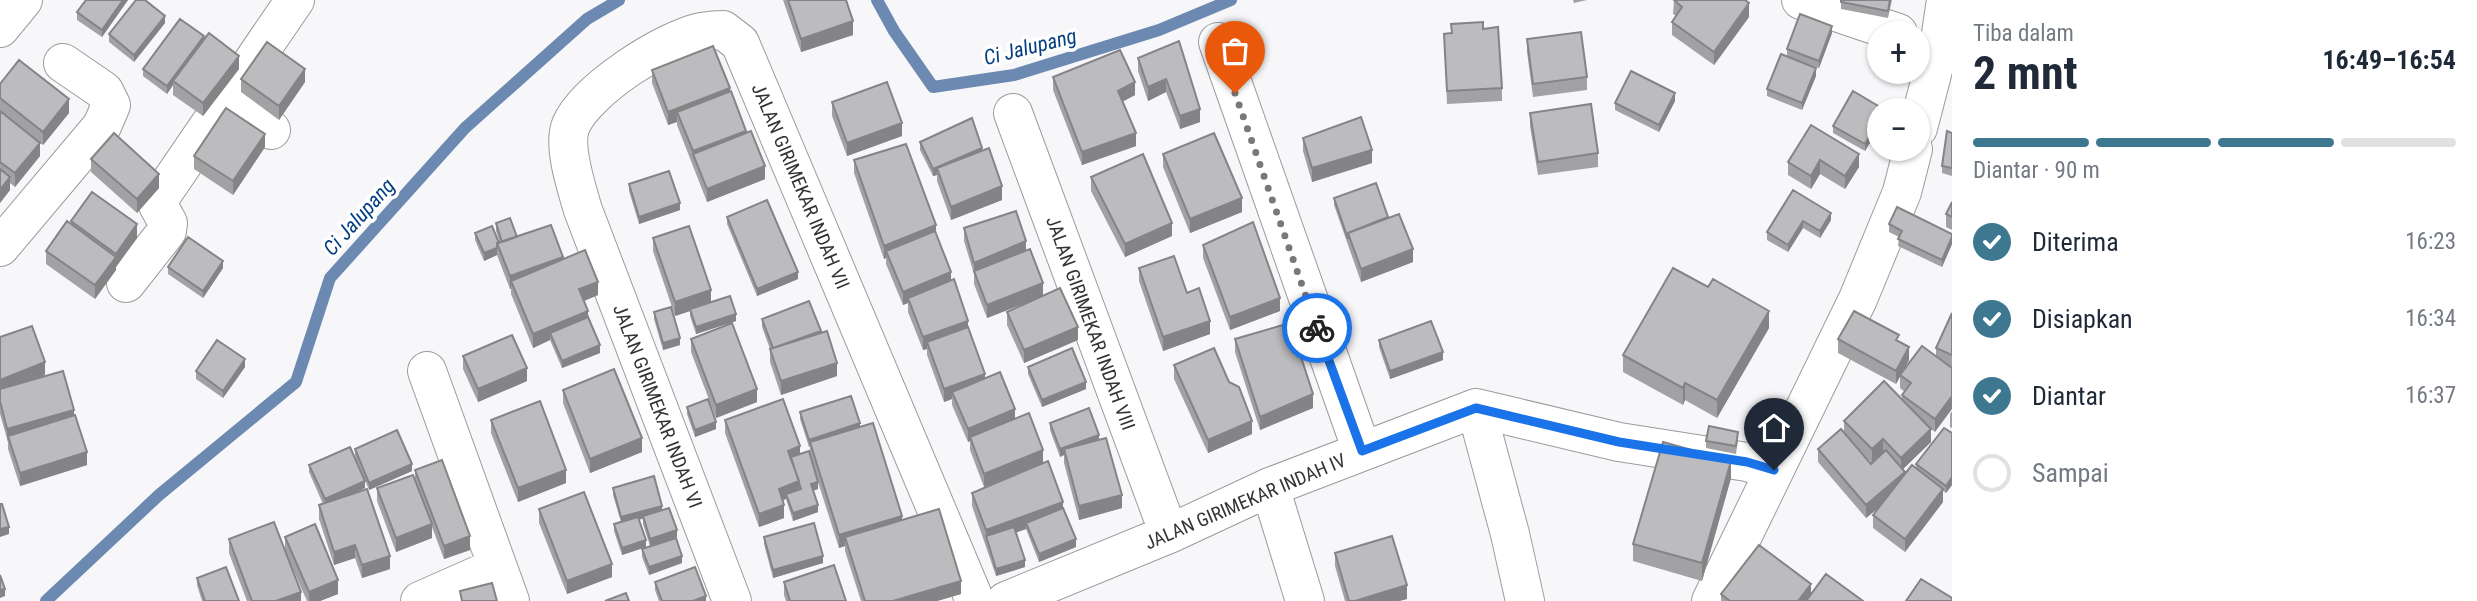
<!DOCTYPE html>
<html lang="id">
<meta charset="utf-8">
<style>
body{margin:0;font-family:"Roboto Condensed",sans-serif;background:#f2f2f3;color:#1f2937;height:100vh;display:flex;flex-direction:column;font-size:26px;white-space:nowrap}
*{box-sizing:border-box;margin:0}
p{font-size:23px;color:#747a83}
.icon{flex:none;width:38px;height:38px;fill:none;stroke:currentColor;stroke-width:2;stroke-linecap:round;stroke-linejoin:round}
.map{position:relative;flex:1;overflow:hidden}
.details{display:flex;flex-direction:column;background:#fff;width:525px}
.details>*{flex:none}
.buttons{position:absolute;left:1867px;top:21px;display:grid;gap:14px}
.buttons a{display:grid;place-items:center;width:63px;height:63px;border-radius:50%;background:#fff;box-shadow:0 2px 5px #0004;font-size:35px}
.pin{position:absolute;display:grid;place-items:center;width:60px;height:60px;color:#fff;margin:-72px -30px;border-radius:50% 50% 50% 0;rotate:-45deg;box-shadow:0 0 7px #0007}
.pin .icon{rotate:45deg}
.courier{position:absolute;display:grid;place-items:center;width:70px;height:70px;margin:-35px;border:5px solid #1a73e8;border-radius:50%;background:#fff;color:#222;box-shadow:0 2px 9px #0007}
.summary em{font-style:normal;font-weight:700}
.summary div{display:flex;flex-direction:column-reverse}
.summary{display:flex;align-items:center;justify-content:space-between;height:119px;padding:0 21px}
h1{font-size:46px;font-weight:700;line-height:52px}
.bar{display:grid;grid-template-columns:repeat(4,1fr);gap:10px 7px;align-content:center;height:84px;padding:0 21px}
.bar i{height:9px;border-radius:5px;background:#e0e1e3}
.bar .current{background:#3e7790}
.bar p{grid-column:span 4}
ol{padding:0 21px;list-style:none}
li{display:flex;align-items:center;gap:21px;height:77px}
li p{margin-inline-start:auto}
li .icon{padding:7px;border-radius:50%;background:#3e7790;color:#fff;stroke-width:4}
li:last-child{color:#747a83}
li i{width:38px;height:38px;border:4px solid #e0e1e3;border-radius:50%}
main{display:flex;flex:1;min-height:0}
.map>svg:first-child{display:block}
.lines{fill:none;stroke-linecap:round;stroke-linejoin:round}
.stream{stroke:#6c89b1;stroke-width:12}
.street-casing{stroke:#9a9b9d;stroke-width:40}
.street{stroke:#fff;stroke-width:38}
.wall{fill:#a2a2a4;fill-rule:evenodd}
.shaded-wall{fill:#848486}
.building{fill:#bcbcbf;stroke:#848486;stroke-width:2}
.done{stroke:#78787a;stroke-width:7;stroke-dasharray:0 12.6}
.route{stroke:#1a73e8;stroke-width:9}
.labels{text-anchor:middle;stroke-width:7;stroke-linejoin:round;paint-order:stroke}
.street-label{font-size:19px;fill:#343435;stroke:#fff}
.water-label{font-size:21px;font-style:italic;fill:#043f81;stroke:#fff}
</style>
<main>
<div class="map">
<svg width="1952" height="601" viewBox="0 0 1952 601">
<rect width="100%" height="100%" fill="#f7f7fa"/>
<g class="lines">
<!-- stream -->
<path class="stream" d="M877,0L894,31L933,87L1014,75L1159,30L1231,0
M46,601L159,495L296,382L330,278L465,128L587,19L619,0"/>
<defs>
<path id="street" d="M1801,0L1898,33
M0,28L23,0
M1218,42L1362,451
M226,99L271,130
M1013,113L1169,534
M1918,128L1939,47L1946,0
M0,247L102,126L111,105L104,91L63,63
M126,283L167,231L168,223L158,205L161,196L295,0
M427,371L510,601
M1476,408L1510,534L1525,601
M1270,487L1305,601
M420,601L497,567
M732,601L583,210C577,189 562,146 571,125C586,90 664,40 701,32C708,31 715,30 723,30L740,43L975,601
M1006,601L1169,534L1270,487L1476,408L1619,442L1747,462L1774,470
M1711,601L1858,299L1902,192L1913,149"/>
</defs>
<!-- street casing -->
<use href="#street" class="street-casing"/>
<!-- street -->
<use href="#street" class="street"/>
</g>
<!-- wall -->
<path class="wall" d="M128,0L102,37L77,20V12Z
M783,0H846L853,35L801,52Z
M1573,0H1587L1574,3Z
M1674,0L1749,17L1714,65L1672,35V22L1676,16L1673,14Z
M1841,0H1892L1888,18L1841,9Z
M165,23L134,62L109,42V34Z
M1483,29L1502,88V101L1447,104L1444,34Z
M1832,33L1819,68L1787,57V49Z
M1527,39L1587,77V90L1533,97L1527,52Z
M204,40L239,69L203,116L173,95V85L167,94L143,76V69Z
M1179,41L1200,122L1180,129L1166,92L1148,101L1138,71V58Z
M652,70L730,92L765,179L707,202L677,125V122L668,125L652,83Z
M1816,76L1802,110L1767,96V89Z
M1053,77L1135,95L1122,102L1136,146L1082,165L1053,90Z
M241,79L305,82L279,120L241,92Z
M0,84L69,113L43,145L36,140L40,156L15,187L10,183V190L0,203Z
M1675,101L1659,132L1615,110V103Z
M832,102L902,136L847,156L832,116Z
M1880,110V126L1865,151L1833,133V126Z
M1530,113L1598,153V167L1538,175L1530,126Z
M1811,125L1859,167L1845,189L1820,174L1811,189L1788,175V162Z
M1952,133V176L1942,173V166Z
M1303,138L1372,163L1312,182L1303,151Z
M920,142L982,150L1002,200L951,220L937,181V175L933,176L920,150Z
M265,147L233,195L194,169V156Z
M1163,154L1242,212L1190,233L1163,167Z
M91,159L159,188L137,213L91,172Z
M854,160L936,236L985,379L1015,419L1043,463L984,487L970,450V441L968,442L952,405V399L944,402L927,355V349L923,350L908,312V303L903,305L886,264V258L884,259L854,173Z
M1091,177L1172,236L1125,257L1091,191Z
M629,184L680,210L639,224L629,191Z
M1793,190L1831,220L1820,238L1803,228L1788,252L1767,240V232Z
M1334,198L1388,218L1413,262L1361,282L1334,205Z
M1952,202V230L1946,227V214Z
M727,217L798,279L757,296L727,224Z
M71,221L137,238L116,267V270L95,299L46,264V251L71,224Z
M496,223L517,237L563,259L598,295L584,301L600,353L562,368L550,340L533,348L511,294V289H510L497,255L484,261L475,240V233L500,243L496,231Z
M1889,224L1952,234V244L1942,267L1898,246L1899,237L1889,232Z
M964,228L1026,251L1043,295L1078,340L1024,363L1007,325V312L1031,301L987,318L974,284V274L964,241Z
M653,238L711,302L736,321L696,334L690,316V311L675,316L653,251Z
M1203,245L1280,311L1230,330L1203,258Z
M168,267L223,268L203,298L168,274Z
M1139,268L1187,293L1210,334L1163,351L1139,281Z
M654,312L680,345L663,350L654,319Z
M1952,313V368L1935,432L1931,429V442L1903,469L1905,472L1916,468V464L1952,433V485L1946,493L1943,491V502L1905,552L1873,528V515L1877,509L1866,518L1818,462V449L1844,433V421L1902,400V395L1905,392L1900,388V376L1896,384L1838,353V339L1899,341L1909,360L1903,371L1936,356V348ZM1851,441L1872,463L1871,464Z
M762,319L821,333L837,376L781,395L770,362V349L762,327Z
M1769,328L1717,418L1685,400L1683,405L1623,372V355Z
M0,337L45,375L37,378L74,415L87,465L20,486L8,449V442L0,414Z
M691,339L757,402L716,418L691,352Z
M1235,339L1313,408L1260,430L1235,352Z
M1379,340L1443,360L1390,379L1379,347Z
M463,356L527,381L478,402L463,369Z
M1174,365L1229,382L1252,434L1208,453L1174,379Z
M245,367L223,398L196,379V371Z
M1028,367L1086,389L1042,407L1028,374Z
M563,390L642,452L590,473L563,403Z
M687,407L716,429L695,437L687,414Z
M1952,411V428L1950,427V414Z
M800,412L860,427L902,520L961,594L937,601H861L845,551V546L839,548L818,482V489L813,491L818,512L793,521L786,499L783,500L784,518L759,527L725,433V420L800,454L810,455V447H809L800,419Z
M491,420L566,483L518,502L491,433Z
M1050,423L1099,440L1122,508L1079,520L1064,463V455L1060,457L1050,430Z
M1738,439L1736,454L1706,448V441Z
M355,449L412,471L369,490L355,456Z
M309,465L365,488L350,495L390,569L362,578L355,558L334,565L319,519V505L323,504L309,472Z
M415,470L470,550L444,559L432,527V538L396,552L377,501V488L415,482Z
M1731,478L1702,581L1633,561V544Z
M613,488L662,510L677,537L650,546L643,524V519L639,520L646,547L622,555L614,531V524L621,522L613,495Z
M972,493L1063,508L1076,547L1039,562L1026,529L1016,532L1025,567L996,576L972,506Z
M539,509L612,577L567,594L539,523Z
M285,537L338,594L320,601H307L285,551L301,601H247L229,553V539L285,550Z
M764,537L823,563L773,578L764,544Z
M642,549L682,563L649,575L642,557Z
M1335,553L1407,599L1399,601H1345L1335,566Z
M197,578L239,601H202L197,585Z
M655,582L706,601H659L655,590Z
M784,582L846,601H786L784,595Z
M1721,594L1811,595L1863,601H1721Z"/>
<!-- shaded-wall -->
<path class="shaded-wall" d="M123,0H128L102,37V30Z
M1749,3V17L1714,65V52Z
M165,16V23L134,62V55Z
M853,21V35L801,52V39Z
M1832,26V33L1819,68V61Z
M204,36V43L173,81V85L167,94V86Z
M239,56V69L203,116V103Z
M1816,68V76L1802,110V103Z
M305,69V82L279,120V106Z
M1166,79V92L1148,101V87Z
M1135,82V95L1118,104V91Z
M730,88V101L677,112V122L668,125V112Z
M1675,93V101L1659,132V125Z
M69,99V113L43,145V132Z
M1200,109V122L1180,129V116Z
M1880,118V126L1865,151V144Z
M902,123V136L847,156V143Z
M746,131V144L693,154V164V151Z
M1136,133V146L1082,165V152Z
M265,134V147L233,195V181Z
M40,143V156L15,187V173Z
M982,148V155L937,168V175L933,176V169Z
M1372,150V163L1312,182V168Z
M1859,154V167L1845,189V176Z
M1820,160V174L1811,189V176Z
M765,166V179L707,202V189Z
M159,174V188L137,213V199Z
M10,177V190L0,203V190Z
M1002,186V200L951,220V207Z
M1242,198V212L1190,233V219Z
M680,203V210L639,224V217Z
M1831,213V220L1820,238V231Z
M1803,221V228L1788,252V245Z
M1172,223V236L1125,257V244Z
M137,224V238L116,267V270L95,299V285L116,257V254Z
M936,225V238L886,251V258L884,259V246Z
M1952,237V244L1942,267V260Z
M1026,241V254L974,272V263Z
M497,248V255L484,261V253Z
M1413,249V262L1361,282V269Z
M563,257V270L511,281V289H510V276Z
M223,261V268L203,298V291Z
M798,272V279L757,296V289Z
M951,272V286L908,298V303L903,305V292Z
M598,282V295L579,303V289Z
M1043,283V296L987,318V305Z
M711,290V304L675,316V302Z
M1280,298V311L1230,330V317Z
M588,311V324L550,333V340L533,348V334Z
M1769,311V328L1717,418V400Z
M736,314V321L696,334V327Z
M968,321V335L927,342V349L923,350V337Z
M1210,321V334L1163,351V337Z
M1078,327V340L1024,363V350Z
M680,338V345L663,350V343Z
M600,345V353L562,368V361Z
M1909,347V360L1896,384V371Z
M1443,352V360L1390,379V371Z
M245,359V367L223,398V391Z
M45,362V375L0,393V380Z
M837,363V376L781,395V381Z
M527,368V381L478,402V389Z
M985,374V387L952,392V399L944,402V389Z
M1086,382V389L1042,407V400Z
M1685,383V400L1683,405V388Z
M757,389V402L716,418V405Z
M1313,394V408L1260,430V417Z
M1952,396V409L1935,432V419Z
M1015,409V422L970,437V441L968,442V429Z
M74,410V423L8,436L7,442V429Z
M1252,421V434L1208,453V440Z
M716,422V429L695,437V430Z
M860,423V431L810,442L809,447V440Z
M1931,429V442L1901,471V458Z
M1099,435V442L1064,449V455L1060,457V449Z
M642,438V452L590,473V459Z
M1883,439V452L1872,463V449Z
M800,446V460L791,463L788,451Z
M1043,450V463L984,487V474Z
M87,452V465L20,486V473Z
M1731,461V478L1702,581V563Z
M412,464V471L369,490V483Z
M566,470V483L518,502V488Z
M1905,472V486L1866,518V505Z
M1952,477V485L1946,493V486Z
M365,481V488L325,506V499Z
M799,481V495L786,494V499L779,502V489Z
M818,482V489L811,491V484Z
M1943,489V502L1905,552V539Z
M1122,495V508L1079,520V506Z
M1063,502V515L1026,523V529L988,543L986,536V530Z
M784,505V518L759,527V514Z
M818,505V512L793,521V513Z
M662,506V513L621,524V517Z
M902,516V529L845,537V546L839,548V535Z
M432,524V538L396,552V538Z
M9,527V534L0,537V529Z
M677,530V537L650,546V539Z
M470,536V550L444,559V546Z
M1076,539V547L1039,562V554Z
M646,540V547L622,555V548Z
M355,545V558L334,565V552Z
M390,556V569L362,578V565Z
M682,556V563L649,575V567Z
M823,556V563L773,578V570Z
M1025,560V567L996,576V569Z
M612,564V577L567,594V581Z
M338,580V594L320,601H309V592Z
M961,581V594L937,601H893Z
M1811,584V598L1808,601H1798Z
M1407,585V599L1399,601H1355Z
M5,589V596L0,598V590Z
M301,592V601H276Z
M706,596V601H693Z"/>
<!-- building -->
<path class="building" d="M86,0H123L102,30L77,12Z
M136,0H145L165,16L134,55L109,34Z
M788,0H846L853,21L801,39Z
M1674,0H1745L1749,3L1714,52L1672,22L1682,7Z
M1841,0H1890L1888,11L1841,2Z
M1800,14L1832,26L1819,61L1787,49Z
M180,19L204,36L167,86L143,69Z
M1483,22V29L1498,27L1502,88L1447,91L1444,34L1452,33L1451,24Z
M1581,32L1587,77L1533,84L1527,39Z
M209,33L239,56L203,103L173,81Z
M1179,41L1200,109L1180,116L1166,79L1148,87L1138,58Z
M267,42L305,69L279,106L241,79Z
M713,46L730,88L668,112L652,70Z
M1120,50L1135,82L1118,91L1136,133L1082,152L1053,77Z
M1781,54L1816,68L1802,103L1767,89Z
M19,60L69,99L43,132L0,98V84Z
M1631,71L1675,93L1659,125L1615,103Z
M887,82L902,123L847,143L832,102Z
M731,91L746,131L693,151L677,112Z
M1853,91L1885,110H1880V118L1865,144L1833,126Z
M1591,104L1598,153L1538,162L1530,113Z
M226,108L265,134L233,181L194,156Z
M0,111L40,143L15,173L0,162Z
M1361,117L1372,150L1312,168L1303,138Z
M972,118L982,148L933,169L920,142Z
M1811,125L1859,154L1845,176L1820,160L1811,176L1788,162Z
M751,131L765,166L707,189L693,154Z
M1947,131L1952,133V168L1942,166Z
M114,133L159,174L137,199L91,159Z
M1214,133L1242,198L1190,219L1163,154Z
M906,144L936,225L884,246L854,160Z
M989,148L1002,186L951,207L937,168Z
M1143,154L1172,223L1125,244L1091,177Z
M0,169L10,177L0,190Z
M669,171L680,203L639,217L629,184Z
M1376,183L1388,217L1348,233V239L1334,198Z
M1793,190L1831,213L1820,231L1803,221L1788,245L1767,232Z
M92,192L137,224L116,254L71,221Z
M767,200L798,272L757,289L727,217Z
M1952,202V217L1946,214Z
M1897,207L1952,234V237L1942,260L1898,239L1902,231L1889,224Z
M1016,211L1026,241L974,263L964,228Z
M1399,214L1413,249L1361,269L1348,233Z
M510,218L517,237L502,242L496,223Z
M67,221L116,257L95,285L46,251Z
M1253,222L1280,298L1230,317L1203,245Z
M551,225L563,257L510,276L497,243Z
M492,226L499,243H497V248L484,253L475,233Z
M689,226L711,290L675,302L653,238Z
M935,231L951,272L903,292L886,251Z
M188,237L223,261L203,291L168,267Z
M1030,249L1043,283L987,305L974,271Z
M585,250L598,282L579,289L588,311L533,334L511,281Z
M1174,256L1187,293L1199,288L1210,321L1163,337L1139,268Z
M1673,268L1708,287L1713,279L1769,311L1717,400L1685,383L1683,388L1623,355Z
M954,279L968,321L923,337L908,298Z
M1060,288L1078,327L1024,350L1007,312Z
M730,296L736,314L696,327L690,309Z
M809,301L821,331L773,348L762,319Z
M671,307L680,338L663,343L654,312Z
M1854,311L1899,335L1896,340L1909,347L1896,371L1838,339Z
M1952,313V355L1936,348Z
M588,317L600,345L562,361L550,333Z
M1431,321L1443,352L1390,371L1379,340Z
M732,323L757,389L716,405L691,339Z
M1290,323L1313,394L1260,417L1235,339Z
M32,326L45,362L0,380V337Z
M968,327L985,374L944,389L927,342Z
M827,331L837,363L781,381L770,349Z
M512,335L527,368L478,389L463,356Z
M217,340L245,359L223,391L196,371Z
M1922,346L1952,368V396L1935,419L1902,395L1911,383L1900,375Z
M1072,348L1086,382L1042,400L1028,367Z
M1214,348L1229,382L1239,387L1252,421L1208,440L1174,365Z
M614,369L642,438L590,459L563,390Z
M63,371L74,410L7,429L0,401V389Z
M1000,372L1015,409L968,429L952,392Z
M1884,381L1931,429L1901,458L1883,439L1872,449L1844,421Z
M851,396L860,423L809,440L800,412Z
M708,399L716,422L695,430L687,407Z
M783,399L800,446L788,451L799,481L779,489L784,505L759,514L725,420Z
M540,401L566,470L518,488L491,420Z
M1089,408L1099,435L1060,449L1050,423Z
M1029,413L1043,450L984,474L970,437Z
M75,415L87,452L20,473L8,436Z
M873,423L902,516L839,535L810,442Z
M1709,426L1738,432L1736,446L1706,441Z
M1944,428L1952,433V477L1946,486L1916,464Z
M1841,429L1871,464L1886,450L1905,472L1866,505L1818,449Z
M397,430L412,464L369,483L355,449Z
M1106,438L1122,495L1079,506L1064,449Z
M1663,442L1731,461L1702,563L1633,544Z
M350,447L365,481L325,499L309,465Z
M809,451L818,482L811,484L818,505L793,513L786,494L801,489L791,457Z
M442,460L470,536L444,546L415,470Z
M1048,461L1063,502L986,530L972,493Z
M1912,465L1943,489L1905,539L1873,515Z
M413,475L432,524L396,538L377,488Z
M654,476L662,506L621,517L613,488Z
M367,489L390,556L362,565L355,545L334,552L319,505Z
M584,492L612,564L567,581L539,509Z
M0,504H2L9,527L0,529Z
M669,508L677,530L650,539L643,516Z
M1063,508L1076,539L1039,554L1026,523Z
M939,509L961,581L893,601H865L845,537Z
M638,517L646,540L622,548L614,524Z
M274,522L301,592L276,601H252L229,539Z
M814,523L823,556L773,570L764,537Z
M315,524L338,580L309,592L285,537Z
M1014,527L1025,560L996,569L986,536Z
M1392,536L1407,585L1355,601H1349L1335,553Z
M676,538L682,556L649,567L642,549Z
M1759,545L1811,584L1798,601H1730L1721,594Z
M834,565L846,601H790L784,582Z
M226,567L239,601H205L197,578Z
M695,567L706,596L693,601H662L655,582Z
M1826,574L1863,601H1806Z
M0,575L5,589L0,590Z
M1921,579L1952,598V601H1906Z
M492,583L497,601H462L460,591Z
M626,593L629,601H605Z"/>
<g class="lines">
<!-- done -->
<path class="done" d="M1235,93L1317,328"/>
<!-- route -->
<path class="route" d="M1317,328L1362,451L1476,408L1619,442L1747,462L1774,470"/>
</g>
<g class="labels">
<!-- street labels -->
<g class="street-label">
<text transform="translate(801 186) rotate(67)" y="7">JALAN GIRIMEKAR INDAH VII</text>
<text transform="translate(1091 323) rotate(70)" y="7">JALAN GIRIMEKAR INDAH VIII</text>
<text transform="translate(658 406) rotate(69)" y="7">JALAN GIRIMEKAR INDAH VI</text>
<text transform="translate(1245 501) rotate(-23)" y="7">JALAN GIRIMEKAR INDAH IV</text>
</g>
<!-- water labels -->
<g class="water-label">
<text transform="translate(1030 47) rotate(-14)" y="7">Ci Jalupang</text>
<text transform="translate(359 217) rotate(-48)" y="7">Ci Jalupang</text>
</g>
</g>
</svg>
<div class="buttons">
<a>+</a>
<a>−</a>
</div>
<div class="pin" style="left:1235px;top:93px;background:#ea580c"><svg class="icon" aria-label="bag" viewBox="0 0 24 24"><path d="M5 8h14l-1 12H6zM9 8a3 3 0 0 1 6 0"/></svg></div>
<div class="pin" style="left:1774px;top:470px;background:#1f2937"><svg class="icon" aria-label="home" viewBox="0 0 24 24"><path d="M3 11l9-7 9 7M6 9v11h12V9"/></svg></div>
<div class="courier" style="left:1317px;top:328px"><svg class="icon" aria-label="bike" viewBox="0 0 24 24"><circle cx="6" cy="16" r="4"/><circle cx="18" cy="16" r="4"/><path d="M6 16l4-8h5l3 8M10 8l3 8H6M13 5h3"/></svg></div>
</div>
<section class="details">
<div class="summary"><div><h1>2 mnt</h1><p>Tiba dalam</p></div><em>16:49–16:54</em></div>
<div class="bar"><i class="current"></i><i class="current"></i><i class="current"></i><i></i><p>Diantar · 90 m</p></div>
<ol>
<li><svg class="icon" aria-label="check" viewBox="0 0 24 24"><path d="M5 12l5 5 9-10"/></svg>Diterima<p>16:23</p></li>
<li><svg class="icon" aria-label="check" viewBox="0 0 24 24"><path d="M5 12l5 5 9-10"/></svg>Disiapkan<p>16:34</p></li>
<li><svg class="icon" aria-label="check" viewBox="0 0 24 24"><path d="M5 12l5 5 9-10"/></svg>Diantar<p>16:37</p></li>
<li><i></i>Sampai</li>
</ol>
</section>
</main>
